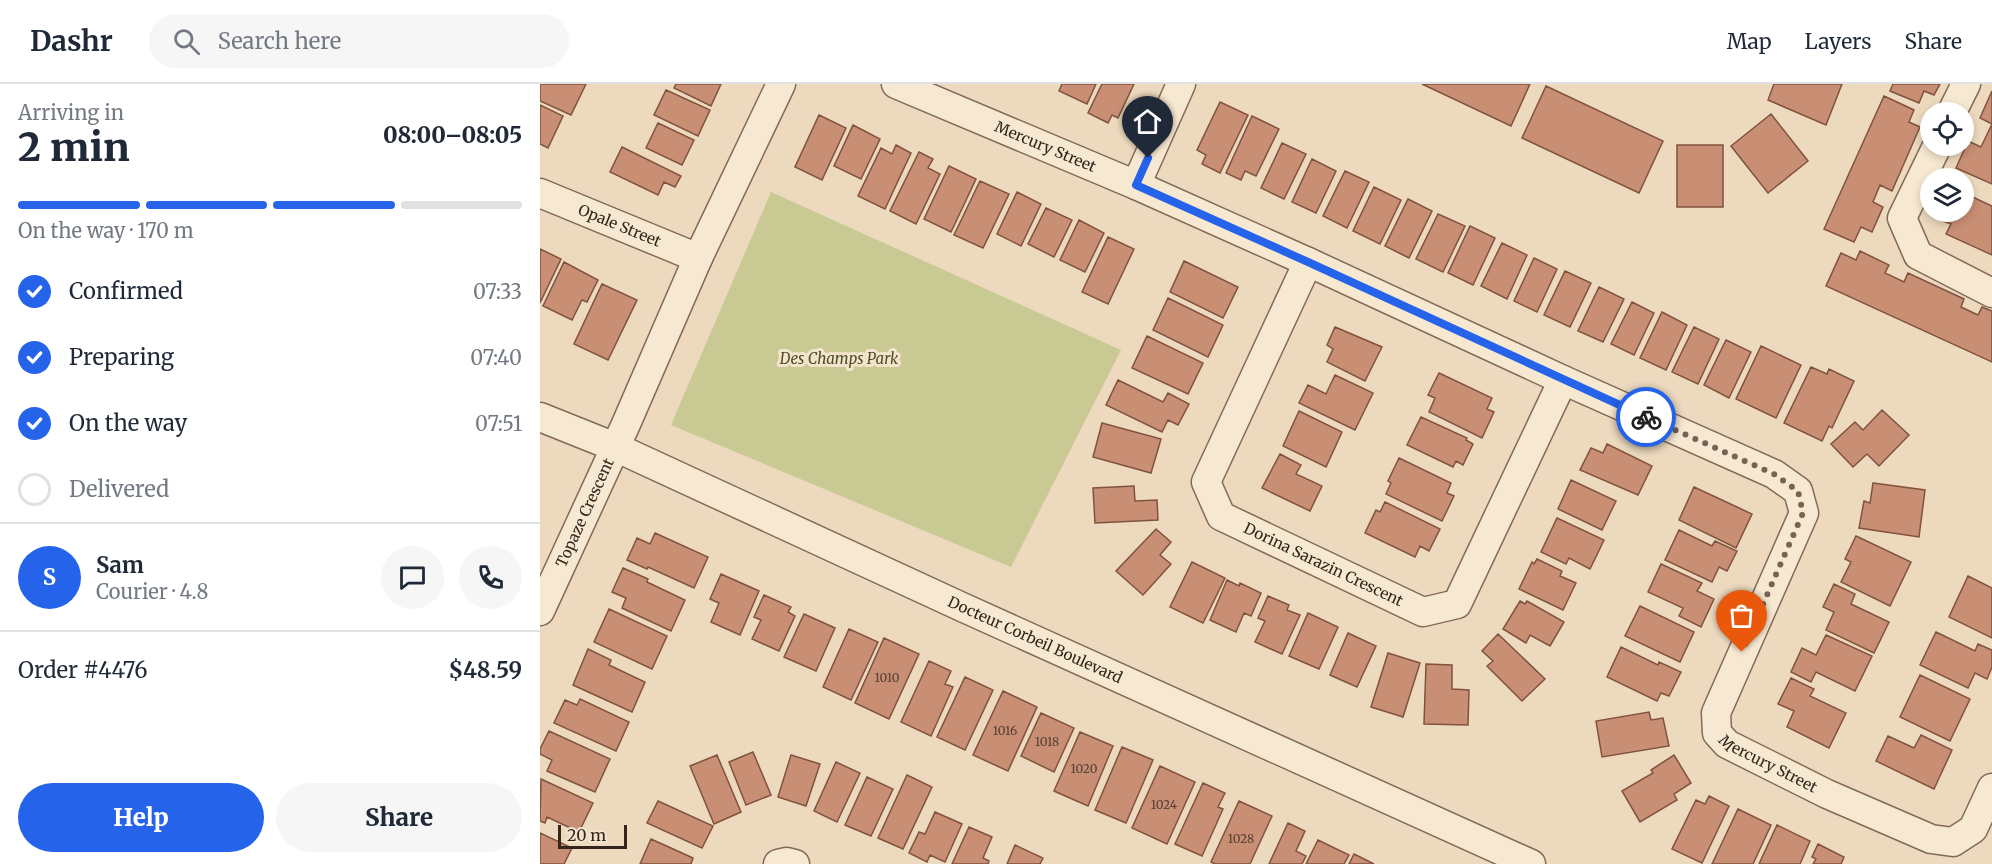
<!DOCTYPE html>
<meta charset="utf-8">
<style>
body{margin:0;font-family:Merriweather,serif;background:#f6f6f7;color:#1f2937;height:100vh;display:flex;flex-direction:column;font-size:22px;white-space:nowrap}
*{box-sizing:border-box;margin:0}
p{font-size:20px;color:#747a83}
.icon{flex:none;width:33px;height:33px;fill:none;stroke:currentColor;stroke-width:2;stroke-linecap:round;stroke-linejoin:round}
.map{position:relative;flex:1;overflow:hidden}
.side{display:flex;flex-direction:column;background:#fff;width:540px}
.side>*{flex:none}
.fabs{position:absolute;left:1380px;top:18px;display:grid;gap:12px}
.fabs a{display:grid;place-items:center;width:54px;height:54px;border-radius:50%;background:#fff;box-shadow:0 3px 9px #0003;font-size:30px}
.scale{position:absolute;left:18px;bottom:15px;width:69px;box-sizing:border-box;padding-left:6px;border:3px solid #33251c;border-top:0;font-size:16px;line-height:21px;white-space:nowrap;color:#33251c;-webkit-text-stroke:4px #f4e4cd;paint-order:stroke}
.pin{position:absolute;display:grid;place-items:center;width:51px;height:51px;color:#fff;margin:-62px -26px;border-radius:50% 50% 50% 0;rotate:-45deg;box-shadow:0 0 6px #0007}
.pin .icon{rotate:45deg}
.courier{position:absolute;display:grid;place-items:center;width:60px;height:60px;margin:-30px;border:4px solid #2563eb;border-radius:50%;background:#fff;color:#222;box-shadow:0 2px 8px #0007}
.headline em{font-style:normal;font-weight:800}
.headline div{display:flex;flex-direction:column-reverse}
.headline{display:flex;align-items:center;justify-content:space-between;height:102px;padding:0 18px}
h1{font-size:39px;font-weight:800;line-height:45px}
.bar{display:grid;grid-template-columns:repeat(4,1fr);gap:9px 6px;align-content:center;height:72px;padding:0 18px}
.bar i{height:8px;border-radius:4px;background:#e0e1e3}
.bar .active{background:#2563eb}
.bar p{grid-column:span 4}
.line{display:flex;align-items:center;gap:15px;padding:0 18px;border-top:2px solid #e0e1e3}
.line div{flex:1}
.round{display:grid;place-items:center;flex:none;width:63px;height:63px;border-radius:32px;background:#f6f6f7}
ol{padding:0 18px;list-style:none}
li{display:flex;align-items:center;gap:18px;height:66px}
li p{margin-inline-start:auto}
li .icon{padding:6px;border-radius:50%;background:#2563eb;color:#fff;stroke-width:4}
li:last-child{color:#747a83}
li i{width:33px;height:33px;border:3px solid #e0e1e3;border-radius:50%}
.button{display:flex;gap:12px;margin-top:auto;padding:12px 18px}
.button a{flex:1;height:69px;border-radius:36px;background:#2563eb;color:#fff;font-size:24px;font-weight:800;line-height:69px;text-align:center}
.button a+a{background:#f6f6f7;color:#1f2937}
header{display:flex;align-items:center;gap:36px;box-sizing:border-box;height:84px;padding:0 30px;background:#fff;border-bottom:2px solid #e0e1e3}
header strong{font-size:28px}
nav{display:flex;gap:33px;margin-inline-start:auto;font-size:21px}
.search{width:420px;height:54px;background:#f6f6f7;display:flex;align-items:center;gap:15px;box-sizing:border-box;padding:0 21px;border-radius:33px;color:#747a83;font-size:22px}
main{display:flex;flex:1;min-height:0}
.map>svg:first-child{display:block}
.green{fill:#c8c993}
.building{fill:#c98f75;stroke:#81523e;stroke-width:1.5}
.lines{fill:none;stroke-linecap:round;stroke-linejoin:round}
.minor-casing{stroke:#836a58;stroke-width:31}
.minor{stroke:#f7e8d1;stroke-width:28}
.done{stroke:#746455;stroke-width:6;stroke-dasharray:0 10.8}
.route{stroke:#2563eb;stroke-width:8}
.labels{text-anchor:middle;stroke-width:6;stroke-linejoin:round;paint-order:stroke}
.number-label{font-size:12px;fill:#584032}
.street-label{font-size:15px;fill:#33251c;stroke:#f4e4cd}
.park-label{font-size:15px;font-style:italic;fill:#494f23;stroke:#f4e4cd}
</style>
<header>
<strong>Dashr</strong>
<div class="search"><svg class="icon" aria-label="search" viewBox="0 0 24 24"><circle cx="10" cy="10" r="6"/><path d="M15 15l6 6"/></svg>Search here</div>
<nav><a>Map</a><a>Layers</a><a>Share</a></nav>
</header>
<main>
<section class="side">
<div class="headline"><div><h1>2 min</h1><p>Arriving in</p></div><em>08:00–08:05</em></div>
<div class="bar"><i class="active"></i><i class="active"></i><i class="active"></i><i></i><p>On the way · 170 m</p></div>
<ol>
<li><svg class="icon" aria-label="check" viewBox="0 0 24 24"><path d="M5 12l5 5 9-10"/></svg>Confirmed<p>07:33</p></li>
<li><svg class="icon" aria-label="check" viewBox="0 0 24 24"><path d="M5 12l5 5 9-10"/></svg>Preparing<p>07:40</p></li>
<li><svg class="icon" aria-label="check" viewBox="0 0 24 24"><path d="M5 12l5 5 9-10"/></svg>On the way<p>07:51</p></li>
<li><i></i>Delivered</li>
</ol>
<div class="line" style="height:108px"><b class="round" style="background:#2563eb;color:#fff">S</b><div><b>Sam</b><p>Courier · 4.8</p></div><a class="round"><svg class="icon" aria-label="chat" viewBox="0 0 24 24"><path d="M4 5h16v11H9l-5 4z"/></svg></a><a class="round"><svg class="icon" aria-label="phone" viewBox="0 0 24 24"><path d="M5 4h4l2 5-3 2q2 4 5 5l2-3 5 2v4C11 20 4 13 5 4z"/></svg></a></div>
<div class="line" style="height:78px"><div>Order #4476</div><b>$48.59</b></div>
<div class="button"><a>Help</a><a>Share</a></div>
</section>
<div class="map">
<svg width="1452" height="780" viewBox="0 0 1452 780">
<rect width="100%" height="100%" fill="#ecd9be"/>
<!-- green -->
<path class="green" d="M231,108L581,266L471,483L131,341Z"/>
<!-- building -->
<path class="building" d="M0,0H46L31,31L0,17Z
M136,0H181L171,22L134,4Z
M522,0H556L547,20L519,7Z
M562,0H594L578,34L572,31L568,39L548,29Z
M882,0H990L971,42Z
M1234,0H1302L1286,41L1228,16Z
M1353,0H1400L1394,11L1384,7L1379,19L1350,7Z
M1006,2L1123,57L1099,109L982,54Z
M126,6L170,26L158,52L114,31Z
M1452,7V100L1416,84L1428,57L1441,63L1452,40L1440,34Z
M1344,12L1374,26L1369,38L1380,43L1352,107L1340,101L1333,118L1343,123L1332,148L1321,143L1314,158L1284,145Z
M680,18L708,31L680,89L662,80L666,71L657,66Z
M0,21L23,32L8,64L0,60Z
M1231,30L1268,77L1228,109L1191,62Z
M279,31L306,44L282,96L255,83Z
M712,32L739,45L716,92L705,87L701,96L686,89Z
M118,39L154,56L142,81L106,64Z
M313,41L340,55L321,95L294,82Z
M742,59L766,70L744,115L721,104Z
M356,61L371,69L345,125L318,112L341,64L352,70Z
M1137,61H1183V123H1137Z
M82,63L141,92L135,103L124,98L118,111L70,88Z
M379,68L393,75L388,84L400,90L376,140L350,127Z
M772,75L796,87L776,129L752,118Z
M409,82L436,95L411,148L384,135Z
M805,87L829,98L807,144L783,132Z
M440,97L469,110L443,164L414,151Z
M834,103L861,116L840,160L813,147Z
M477,108L501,120L481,162L457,150Z
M1424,109L1452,122V171L1406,150L1411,140L1398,135L1401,128H1424Z
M868,115L892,127L869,174L845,162Z
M506,124L532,136L514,173L488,160Z
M898,130L925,142L903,188L876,175Z
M539,136L564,149L545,188L520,176Z
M930,142L955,154L933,201L908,189Z
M568,153L594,165L568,220L542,208Z
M962,159L987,171L967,215L941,202Z
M0,165L21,175L0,219Z
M1320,167L1349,181L1345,189L1364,198L1368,189L1424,215L1421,223L1438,231L1442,223L1452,227V278L1286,202L1301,169L1316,176Z
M994,174L1017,185L997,228L974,217Z
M644,177L698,203L683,234L630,208Z
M24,178L58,196L47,218L42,216L32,236L3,222Z
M1025,187L1051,199L1030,243L1004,231Z
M62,200L97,216L68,276L34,260Z
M1059,203L1084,215L1063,258L1038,247Z
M628,214L683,241L668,273L613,246Z
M1092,218L1114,229L1094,271L1071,260Z
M1122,228L1147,241L1126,286L1100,274Z
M795,243L842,263L825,297L787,278L793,265L787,261Z
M1154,243L1179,255L1158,300L1132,288Z
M607,252L663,279L648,310L592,284Z
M1186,256L1211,268L1189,314L1164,301Z
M1221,262L1261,281L1236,334L1196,315Z
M1271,283L1287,290L1289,285L1314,297L1292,344L1289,342L1282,357L1244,339Z
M899,289L952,314L947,325L954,328L942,354L889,328L895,314L888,311Z
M795,291L833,309L815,346L759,319L768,301L786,310Z
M578,296L623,318L628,309L649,320L638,341L628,336L622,348L566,321Z
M1342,326L1369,351L1339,382L1327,370L1313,383L1291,360L1315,338L1323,346Z
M759,327L802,348L786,383L743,362Z
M881,333L927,354L926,356L933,360L923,381L916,377L913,383L867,361Z
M562,339L621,355L611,389L553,373Z
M1067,360L1112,382L1098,411L1040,386L1051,364L1063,369Z
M740,370L761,381L756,390L782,402L770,427L722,404Z
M859,374L911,399L907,409L914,412L902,437L846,410L851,399L848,397Z
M1031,396L1076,417L1062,446L1018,425Z
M1333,399L1385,406L1379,453L1319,444L1324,417L1330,419Z
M594,402L595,417L617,416L618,436L555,439L553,404Z
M1154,403L1212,430L1196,464L1139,436Z
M845,418L900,445L889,467L880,462L875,473L825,449L836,426L840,428Z
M1017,434L1064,456L1050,485L1029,474L1026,480L1001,468Z
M616,445L631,458L620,471L631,480L603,511L576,487Z
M1139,446L1172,462L1175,457L1197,467L1187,487L1179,483L1172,498L1125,476Z
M115,449L168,473L154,504L108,483L107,485L87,476L97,454L110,460Z
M1316,452L1371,478L1350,522L1301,498L1311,478L1305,475Z
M997,475L1022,487L1020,492L1036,499L1023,526L979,505L992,478L994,480Z
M652,478L685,494L663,539L630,523Z
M1121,480L1162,499L1157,507L1174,515L1161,543L1139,532L1143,524L1108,508Z
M83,484L108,495L107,498L145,516L131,547L82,524L86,514L72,508Z
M181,490L219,507L200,551L171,538L179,519L170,515Z
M1428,492L1452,504V554L1409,533Z
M687,496L699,502L700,499L721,509L711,532L704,529L696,548L670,536Z
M1294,500L1315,510L1311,520L1349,538L1334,569L1286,546L1294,528L1283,523Z
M224,511L251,523L248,528L255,532L239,567L212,555L221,536L214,533Z
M728,512L749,521L747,526L760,531L742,570L715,558L725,537L718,534Z
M980,517L985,520L987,517L1024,538L1010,562L990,551L986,559L963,545Z
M1100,522L1154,548L1140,578L1085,552Z
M69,525L127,552L112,585L54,558Z
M768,529L798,543L779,585L749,572Z
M264,530L295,544L276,587L244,573Z
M309,545L338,558L311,616L283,603Z
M1396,548L1435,567L1438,560L1452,566V583L1447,595L1435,589L1428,604L1380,581Z
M808,549L836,562L817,603L790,591Z
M958,550L1005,595L982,617L947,582L953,577L942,567Z
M1286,551L1332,572L1315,607L1276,588L1271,598L1251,588L1262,564L1276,571Z
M344,554L379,570L349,635L315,619Z
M1081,563L1118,581L1119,578L1141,588L1129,612L1121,609L1117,617L1067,593Z
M48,565L71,576L69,581L105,598L92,628L33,601Z
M848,569L880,579L863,633L831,623Z
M389,577L411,587L405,600L413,603L391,652L361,638Z
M886,580L912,581V605L929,606L928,641L884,640Z
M1380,591L1430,615L1410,657L1360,633Z
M425,593L453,606L425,666L397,653Z
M1251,594L1274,605L1270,612L1306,629L1289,664L1247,643L1254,627L1238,620Z
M463,607L497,623L468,687L433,671Z
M40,615L89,638L76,667L14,639L25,616L37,621Z
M1109,628L1111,636L1123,634L1129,662L1062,673L1056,637Z
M501,629L534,644L514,688L481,672Z
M9,647L70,675L55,708L7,687L12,676L0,670V665Z
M540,648L573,662L548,722L514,707Z
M1381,651L1412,666L1394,705L1336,677L1348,652L1374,664Z
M582,663L613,676L586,739L555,726Z
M213,668L231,711L206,721L189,678Z
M177,671L201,728L174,740L150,682Z
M251,671L280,680L266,722L238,713Z
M1134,671L1151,699L1134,710L1137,716L1100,738L1082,707L1113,689L1111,686Z
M296,678L320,689L297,738L274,727Z
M620,682L655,698L627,760L592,744Z
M367,691L392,703L363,765L338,754Z
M327,693L353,705L331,752L305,741Z
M1,695L53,719L39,748L7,733L5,739L0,737Z
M663,699L685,709L678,723L683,725L662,772L635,760Z
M1169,712L1189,722L1162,779L1132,765L1156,716L1165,720Z
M118,717L173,742L162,764L107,739Z
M699,717L732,732L710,780H675L671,778Z
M1198,725L1231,741L1213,780H1172Z
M395,728L422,740L405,778L390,771L387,778L369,769L379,748L385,750Z
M748,739L765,747L756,767L766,772L762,780H729Z
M1237,741L1270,757L1260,780H1219Z
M429,743L452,753L443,774L449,777L448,780H412Z
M0,749L32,764L24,780H0Z
M111,755L153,774L151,780H100Z
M778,756L809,771L804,780H766Z
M1278,760L1304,773L1301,780H1273L1276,775L1272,773Z
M475,761L503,774L500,780H467Z
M814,770L834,780H809Z"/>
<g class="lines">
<defs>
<g id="minor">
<path id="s1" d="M356,0L596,101L768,178L1023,296L1234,390L1258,407L1264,429L1176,629L1177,649L1187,660L1287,710L1391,755L1413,758L1433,745L1452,704"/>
<path d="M1412,28L1426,0"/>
<path d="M1397,62L1362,134L1378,171L1452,209"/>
<path d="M596,101L641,0"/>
<path id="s2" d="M0,109L158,174"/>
<path id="s3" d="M768,178L666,398L681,432L883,528L917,520L1023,296"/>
<path id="s4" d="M0,333L75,363L422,523L991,780"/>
<path id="s5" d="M0,527L86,340L158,174L241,0"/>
<path d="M238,780L247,778L255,780"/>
</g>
</defs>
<!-- minor casing -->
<use href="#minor" class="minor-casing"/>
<!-- minor -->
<use href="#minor" class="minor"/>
</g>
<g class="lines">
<!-- done -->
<path class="done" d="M1106,333L1234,390L1258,407L1263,429L1202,568"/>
<!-- route -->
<path class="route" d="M608,74L596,101L768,178L1106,333"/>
</g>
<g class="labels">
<!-- number labels -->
<g class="number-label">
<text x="347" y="598">1010</text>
<text x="465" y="651">1016</text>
<text x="507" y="662">1018</text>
<text x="544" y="689">1020</text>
<text x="624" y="725">1024</text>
<text x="701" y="759">1028</text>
</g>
<!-- street labels -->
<g class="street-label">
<text dy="5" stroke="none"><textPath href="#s1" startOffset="162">Mercury Street</textPath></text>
<text dy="5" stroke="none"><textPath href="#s2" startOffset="86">Opale Street</textPath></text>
<text dy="5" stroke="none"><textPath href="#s5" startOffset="108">Topaze Crescent</textPath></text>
<text dy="5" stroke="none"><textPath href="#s3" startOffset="393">Dorina Sarazin Crescent</textPath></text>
<text dy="5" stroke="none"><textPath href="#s4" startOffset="543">Docteur Corbeil Boulevard</textPath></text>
<text dy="5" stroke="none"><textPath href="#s1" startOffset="1312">Mercury Street</textPath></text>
</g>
<!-- park labels -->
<g class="park-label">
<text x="299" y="280">Des Champs Park</text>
</g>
</g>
</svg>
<div class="fabs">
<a><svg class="icon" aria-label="locate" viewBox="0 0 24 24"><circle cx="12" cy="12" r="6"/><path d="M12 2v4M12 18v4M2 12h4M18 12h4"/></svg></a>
<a><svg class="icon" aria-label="layers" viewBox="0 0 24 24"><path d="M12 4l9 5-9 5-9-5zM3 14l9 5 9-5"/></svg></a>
</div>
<div class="scale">20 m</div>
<div class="pin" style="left:1202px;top:568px;background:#ea580c"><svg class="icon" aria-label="bag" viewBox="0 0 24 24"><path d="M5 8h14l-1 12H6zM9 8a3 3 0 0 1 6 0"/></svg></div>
<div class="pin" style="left:608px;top:74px;background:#1f2937"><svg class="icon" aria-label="home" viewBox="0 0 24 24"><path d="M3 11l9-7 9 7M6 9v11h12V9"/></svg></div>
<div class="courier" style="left:1106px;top:333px"><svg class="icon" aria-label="bike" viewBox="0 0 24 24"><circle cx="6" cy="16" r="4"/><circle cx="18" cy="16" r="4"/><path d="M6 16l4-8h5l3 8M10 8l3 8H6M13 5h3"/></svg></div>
</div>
</main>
